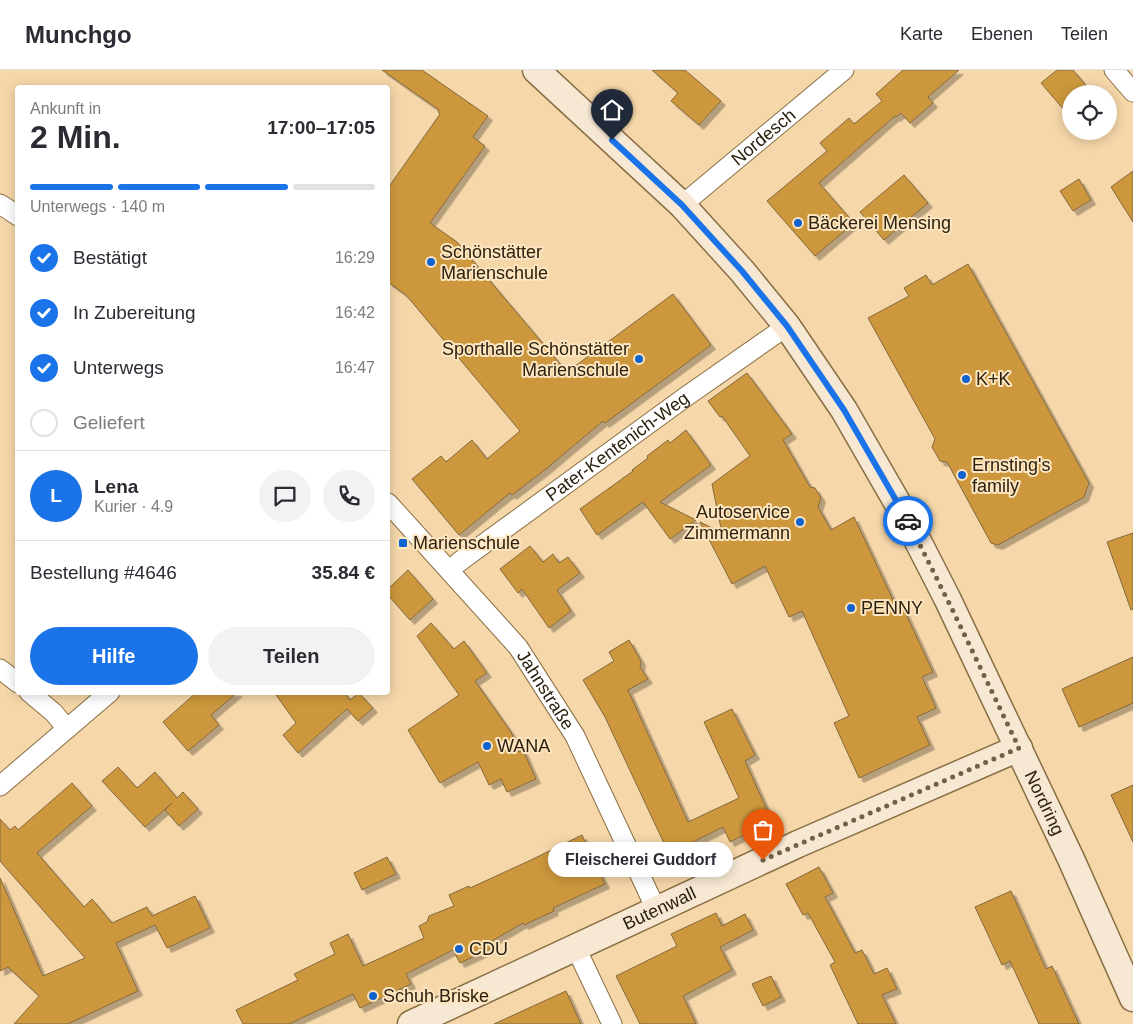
<!DOCTYPE html>
<html lang="de">
<meta charset="utf-8">
<style>
body{margin:0;font-family:Helvetica,sans-serif;background:#f2f2f3;color:#2b2b33;height:100vh;display:flex;flex-direction:column;font-size:19px;white-space:nowrap}
*{box-sizing:border-box;margin:0}
p{font-size:16px;color:#7c7c81}
.icon{flex:none;width:28px;height:28px;fill:none;stroke:currentColor;stroke-width:2;stroke-linecap:round;stroke-linejoin:round}
.map{position:relative;flex:1;overflow:hidden}
.sheet{position:absolute;left:15px;top:15px;width:375px;height:610px;display:flex;flex-direction:column;background:#fff;border-radius:5px;box-shadow:0 2px 12px #0003}
.sheet>*{flex:none}
.controls{position:absolute;left:1062px;top:15px;display:grid;gap:10px}
.controls a{display:grid;place-items:center;width:55px;height:55px;border-radius:50%;background:#fff;box-shadow:0 2px 12px #0003;font-size:25px}
.pin{position:absolute;display:grid;place-items:center;width:42px;height:42px;color:#fff;margin:-51px -21px;border-radius:50% 50% 50% 0;rotate:-45deg;box-shadow:0 0 5px #0007}
.pin .icon{rotate:45deg}
.courier{position:absolute;display:grid;place-items:center;width:50px;height:50px;margin:-25px;border:4px solid #1a73e8;border-radius:50%;background:#fff;color:#222;box-shadow:0 1px 6px #0007}
.bubble{position:absolute;height:35px;border-radius:18px;background:#fff;box-shadow:0 2px 12px #0003;font-size:16px;font-weight:800;line-height:35px;text-align:center}
.headline em{font-style:normal;font-weight:800}
.headline div{display:flex;flex-direction:column-reverse}
.headline{display:flex;align-items:center;justify-content:space-between;height:85px;padding:0 15px}
h1{font-size:32px;font-weight:800;line-height:38px}
.bar{display:grid;grid-template-columns:repeat(4,1fr);gap:8px 5px;align-content:center;height:60px;padding:0 15px}
.bar i{height:6px;border-radius:4px;background:#e1e1e2}
.bar .selected{background:#1a73e8}
.bar p{grid-column:span 4}
.line{display:flex;align-items:center;gap:12px;padding:0 15px;border-top:1px solid #e1e1e2}
.line div{flex:1}
.round{display:grid;place-items:center;flex:none;width:52px;height:52px;border-radius:26px;background:#f2f2f3}
ol{padding:0 15px;list-style:none}
li{display:flex;align-items:center;gap:15px;height:55px}
li p{margin-inline-start:auto}
li .icon{padding:5px;border-radius:50%;background:#1a73e8;color:#fff;stroke-width:4}
li:last-child{color:#7c7c81}
li i{width:28px;height:28px;border:2px solid #e1e1e2;border-radius:50%}
.button{display:flex;gap:10px;margin-top:auto;padding:10px 15px}
.button a{flex:1;height:58px;border-radius:30px;background:#1a73e8;color:#fff;font-size:20px;font-weight:800;line-height:58px;text-align:center}
.button a+a{background:#f2f2f3;color:#2b2b33}
header{display:flex;align-items:center;gap:30px;box-sizing:border-box;height:70px;padding:0 25px;background:#fff;border-bottom:1px solid #e1e1e2}
header strong{font-size:24px}
nav{display:flex;gap:28px;margin-inline-start:auto;font-size:18px}
.map>svg:first-child{display:block}
.building{fill:#cd983d;stroke:#83683d;filter:url(#shadow)}
.lines{fill:none;stroke-linecap:round;stroke-linejoin:round}
.street-casing{stroke:#896e44;stroke-width:21}
.secondary-casing{stroke:#896e44;stroke-width:29}
.street{stroke:#fff;stroke-width:19}
.secondary{stroke:#f6e8d3;stroke-width:26}
.done{stroke:#726145;stroke-width:5;stroke-dasharray:0 9}
.route{stroke:#1a73e8;stroke-width:6}
.poi-dot{fill:#1163cd;stroke:#fde5c0;stroke-width:2}
.labels{text-anchor:middle;stroke-width:4;stroke-linejoin:round;paint-order:stroke}
.street-label{font-size:18px;fill:#2c210f;stroke:#fde5c0}
.poi-label{font-size:18px;fill:#2c210f;stroke:#fde5c0;text-anchor:start}
</style>
<header>
<strong>Munchgo</strong>
<nav><a>Karte</a><a>Ebenen</a><a>Teilen</a></nav>
</header>
<div class="map">
<svg width="1133" height="954" viewBox="0 0 1133 954">
<defs>
<filter id="shadow"><feDropShadow dx="4.5" dy="4.5" stdDeviation="0" flood-color="#0004"/></filter>
</defs>
<rect width="100%" height="100%" fill="#f5d7a9"/>
<!-- building -->
<path class="building" d="M382,0H422L488,46L473,67L485,76L430,153L457,172L567,302L673,224L711,275L605,353L603,351L546,399L512,425L510,423L459,465L412,409L441,386L446,392L472,370L487,389L520,361L406,225L388,212V118L440,44L438,42L439,40Z
M652,0H685L721,31L699,55L671,31L678,23Z
M903,0H959L928,27L933,33L910,53L901,43L896,47L895,46L819,113L854,153L815,186L767,131L827,81L820,73L849,48L854,54L882,31L876,24Z
M1057,0H1073L1093,24H1071V48L1041,13Z
M1133,101V152L1111,117Z
M904,105L928,133L884,170L860,142Z
M1079,109L1091,130L1073,141L1060,121Z
M968,194L1089,413L1084,427L998,475L991,473L947,392L940,391L932,377L935,369L868,248L909,226L904,218L926,205L932,215Z
M747,303L792,364L783,370L810,417L815,418L821,428L818,437L831,460L854,447L895,534L900,531L933,602L922,607L936,638L917,647L930,675L859,708L834,653L849,646L802,541L789,547L765,496L732,514L700,452L722,463L712,414L750,386L722,346L720,347L708,331Z
M686,360L711,395L660,432L696,450L670,469L643,432L597,465L580,439L633,401L632,400L648,388L647,386L668,370L670,373Z
M1133,463V539L1131,540L1107,472Z
M530,476L543,492L553,484L559,493L568,487L580,503L557,520L571,541L549,558L522,519L518,523L500,499Z
M408,500L433,529L410,550L388,525V519Z
M431,553L454,579L464,571L487,603L475,611L511,662L519,682L523,680L536,709L507,722L501,709L489,715L478,692L440,713L408,660L459,625L417,566Z
M629,570L641,591L640,597L648,609L628,620L688,752L739,728L704,652L732,639L755,685L745,691L772,751L730,772L723,757L669,784L605,647L583,610L614,591L609,582Z
M1133,587V633L1079,657L1062,619Z
M197,622H238L211,645L219,655L188,681L163,652Z
M274,622H344L350,630L359,623L373,638L358,651L347,639L298,683L283,665L296,653Z
M118,697L137,718L155,702L177,728L183,722L198,739L179,756L165,740L172,733L145,757L102,711Z
M72,713L92,736L37,783L84,837L92,829L112,853L147,837L152,846L195,826L210,858L167,878L155,855L116,873L138,921L68,954H14L39,926L8,897L0,901V808L43,906L85,888L0,791V749L10,760L15,756L18,760Z
M1133,715V772L1111,725Z
M582,765L605,814L553,838L554,841L524,855L523,853L492,871L494,877L460,893L453,880L406,904L411,914L360,938L353,924L289,954H243L236,940L298,910L294,904L335,884L330,873L348,864L363,896L424,868L419,856L427,852L429,846L454,836L449,825L469,816L470,818L531,790Z
M387,787L396,804L362,820L354,803Z
M819,797L833,823L825,827L855,883L862,880L874,904L887,898L897,919L882,925L896,954H858L830,895L835,892L808,843L803,845L786,814Z
M1011,821L1046,899L1052,896L1079,954H1039L1010,891L1002,895L975,837Z
M716,843L722,856L745,844L753,860L720,877L732,900L683,926L696,954H640L616,906L677,876L671,864Z
M771,906L781,927L763,936L752,914Z
M566,921L581,954H494Z"/>
<g class="lines">
<defs>
<g id="street">
<path d="M1114,0L1133,22"/>
<path d="M0,134L18,146"/>
<path id="s1" d="M682,135L844,0"/>
<path id="s2" d="M388,433L518,577L575,666L656,839"/>
<path id="s3" d="M450,500L459,492L684,328L787,256"/>
<path d="M0,599L18,613"/>
<path d="M29,622L54,643L67,659"/>
<path d="M0,716L110,622"/>
<path d="M575,876L612,954"/>
</g>
<g id="secondary">
<path id="s4" d="M536,0L682,135L742,201L787,256L844,340L905,446L947,528L1071,789L1133,928"/>
<path id="s5" d="M411,954L798,774L1019,678"/>
</g>
</defs>
<!-- street casing -->
<use href="#street" class="street-casing"/>
<!-- secondary casing -->
<use href="#secondary" class="secondary-casing"/>
<!-- street -->
<use href="#street" class="street"/>
<!-- secondary -->
<use href="#secondary" class="secondary"/>
</g>
<g class="lines">
<!-- done -->
<path class="done" d="M763,790L1019,678L954,543L908,451"/>
<!-- route -->
<path class="route" d="M612,70L682,135L742,201L787,256L844,340L908,451"/>
</g>
<!-- markers -->
<g class="poi-dot">
<circle cx="798" cy="153" r="5"/>
<circle cx="431" cy="192" r="5"/>
<circle cx="639" cy="289" r="5"/>
<circle cx="966" cy="309" r="5"/>
<circle cx="962" cy="405" r="5"/>
<circle cx="800" cy="452" r="5"/>
<rect x="398" y="468" width="10" height="10" rx="2.5"/>
<circle cx="851" cy="538" r="5"/>
<circle cx="487" cy="676" r="5"/>
<circle cx="459" cy="879" r="5"/>
<circle cx="373" cy="926" r="5"/>
</g>
<g class="labels">
<!-- street labels -->
<g class="street-label">
<text dy="6" stroke="none"><textPath href="#s1" startOffset="106">Nordesch</textPath></text>
<text dy="6" stroke="none"><textPath href="#s3" startOffset="208">Pater-Kentenich-Weg</textPath></text>
<text dy="6" stroke="none"><textPath href="#s2" startOffset="245">Jahnstraße</textPath></text>
<text dy="6" stroke="none"><textPath href="#s4" startOffset="902">Nordring</textPath></text>
<text dy="6" stroke="none"><textPath href="#s5" startOffset="274">Butenwall</textPath></text>
</g>
<!-- poi labels -->
<g class="poi-label">
<text x="808" y="159">Bäckerei Mensing</text>
<text x="441" y="188">Schönstätter<tspan x="441" dy="21">Marienschule</tspan></text>
<text x="629" y="285" text-anchor="end">Sporthalle Schönstätter<tspan x="629" dy="21">Marienschule</tspan></text>
<text x="976" y="315">K+K</text>
<text x="972" y="401">Ernsting's<tspan x="972" dy="21">family</tspan></text>
<text x="790" y="448" text-anchor="end">Autoservice<tspan x="790" dy="21">Zimmermann</tspan></text>
<text x="413" y="479">Marienschule</text>
<text x="861" y="544">PENNY</text>
<text x="497" y="682">WANA</text>
<text x="469" y="885">CDU</text>
<text x="383" y="932">Schuh Briske</text>
</g>
</g>
</svg>
<div class="controls">
<a><svg class="icon" aria-label="locate" viewBox="0 0 24 24"><circle cx="12" cy="12" r="6"/><path d="M12 2v4M12 18v4M2 12h4M18 12h4"/></svg></a>
</div>
<div class="pin" style="left:763px;top:790px;background:#ea580c"><svg class="icon" aria-label="bag" viewBox="0 0 24 24"><path d="M5 8h14l-1 12H6zM9 8a3 3 0 0 1 6 0"/></svg></div>
<div class="pin" style="left:612px;top:70px;background:#1f2937"><svg class="icon" aria-label="home" viewBox="0 0 24 24"><path d="M3 11l9-7 9 7M6 9v11h12V9"/></svg></div>
<div class="courier" style="left:908px;top:451px"><svg class="icon" aria-label="car" viewBox="0 0 24 24"><path d="M5 17H2v-5l4-1 3-4h7l3 4 3 1v5h-3M9 17h6M6 11h13"/><circle cx="7" cy="17" r="2"/><circle cx="17" cy="17" r="2"/></svg></div>
<div class="bubble" style="left:548px;top:772px;width:185px">Fleischerei Guddorf</div>
<section class="sheet">
<div class="headline"><div><h1>2 Min.</h1><p>Ankunft in</p></div><em>17:00–17:05</em></div>
<div class="bar"><i class="selected"></i><i class="selected"></i><i class="selected"></i><i></i><p>Unterwegs · 140 m</p></div>
<ol>
<li><svg class="icon" aria-label="check" viewBox="0 0 24 24"><path d="M5 12l5 5 9-10"/></svg>Bestätigt<p>16:29</p></li>
<li><svg class="icon" aria-label="check" viewBox="0 0 24 24"><path d="M5 12l5 5 9-10"/></svg>In Zubereitung<p>16:42</p></li>
<li><svg class="icon" aria-label="check" viewBox="0 0 24 24"><path d="M5 12l5 5 9-10"/></svg>Unterwegs<p>16:47</p></li>
<li><i></i>Geliefert</li>
</ol>
<div class="line" style="height:90px"><b class="round" style="background:#1a73e8;color:#fff">L</b><div><b>Lena</b><p>Kurier · 4.9</p></div><a class="round"><svg class="icon" aria-label="chat" viewBox="0 0 24 24"><path d="M4 5h16v11H9l-5 4z"/></svg></a><a class="round"><svg class="icon" aria-label="phone" viewBox="0 0 24 24"><path d="M5 4h4l2 5-3 2q2 4 5 5l2-3 5 2v4C11 20 4 13 5 4z"/></svg></a></div>
<div class="line" style="height:65px"><div>Bestellung #4646</div><b>35.84 €</b></div>
<div class="button"><a>Hilfe</a><a>Teilen</a></div>
</section>
</div>
